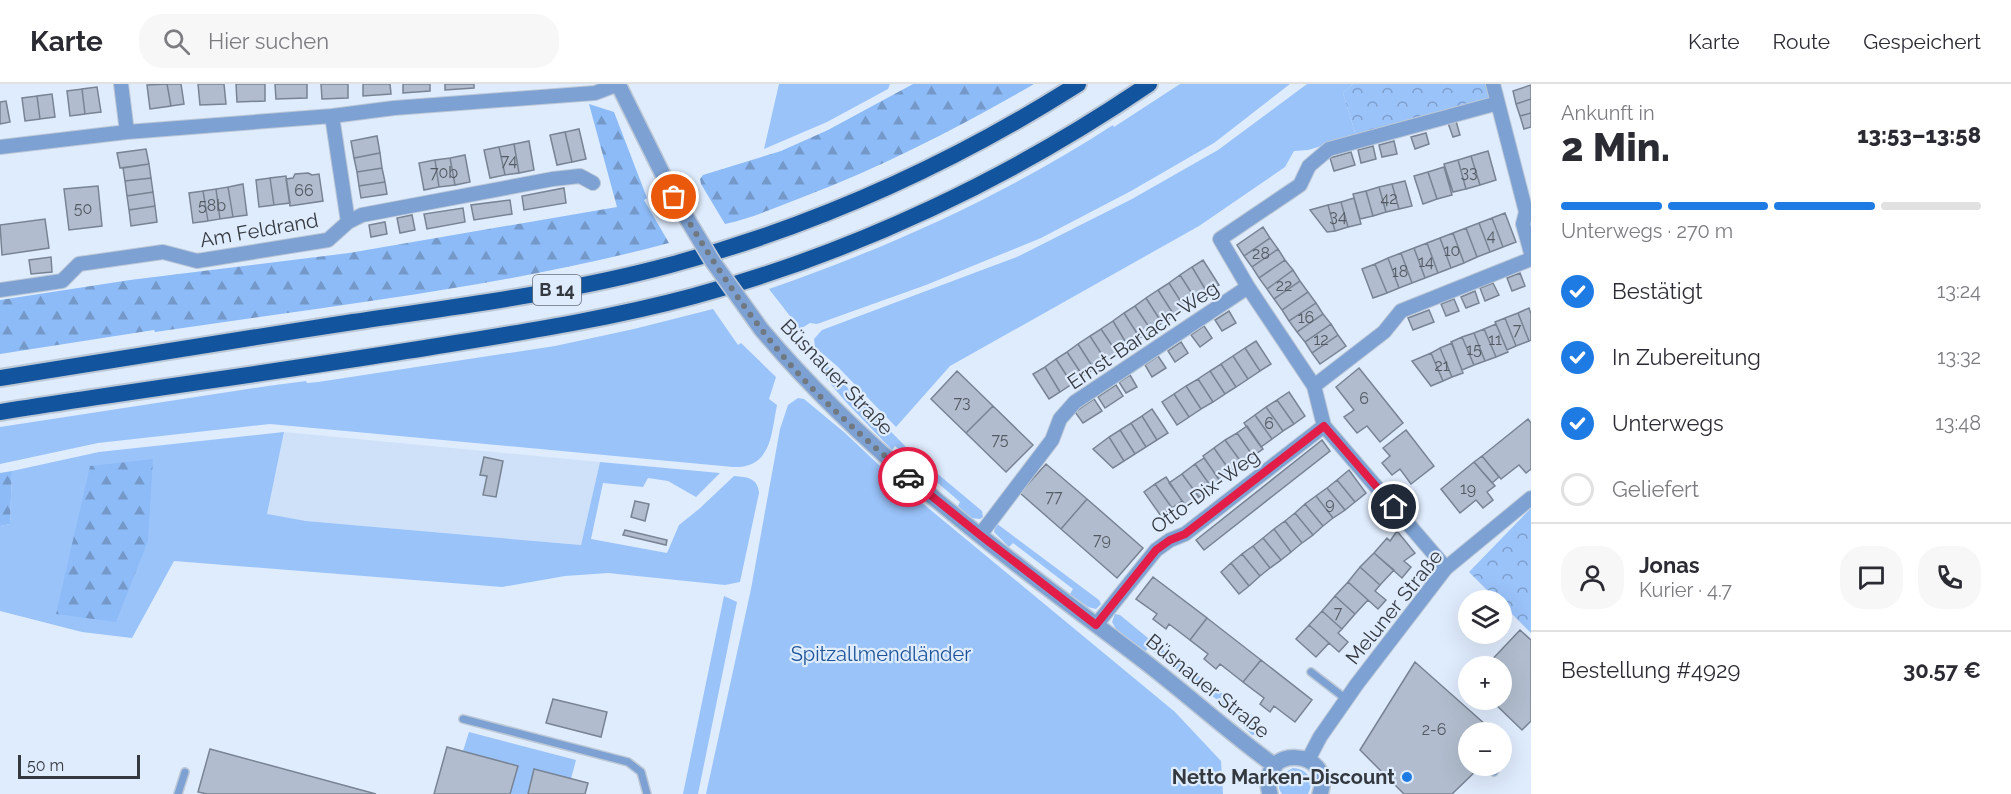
<!DOCTYPE html>
<html lang="de">
<meta charset="utf-8">
<style>
body{margin:0;font-family:Raleway,sans-serif;background:#f7f7f7;color:#2b2b33;height:100vh;display:flex;flex-direction:column;font-size:22px;white-space:nowrap}
*{box-sizing:border-box;margin:0}
p{font-size:20px;color:#7c7c81}
.icon{flex:none;width:33px;height:33px;fill:none;stroke:currentColor;stroke-width:2;stroke-linecap:round;stroke-linejoin:round}
.map{position:relative;flex:1;overflow:hidden}
.side{display:flex;flex-direction:column;background:#fff;width:480px}
.side>*{flex:none}
.fabs{position:absolute;left:1458px;top:506px;display:grid;gap:12px}
.fabs a{display:grid;place-items:center;width:54px;height:54px;border-radius:50%;background:#fff;box-shadow:0 6px 24px #0002;font-size:30px}
.scale{position:absolute;left:18px;bottom:15px;width:122px;box-sizing:border-box;padding-left:6px;border:3px solid #343940;border-top:0;font-size:16px;line-height:21px;white-space:nowrap;color:#343940;-webkit-text-stroke:4px #dfecfd;paint-order:stroke}
.pin{position:absolute;display:grid;place-items:center;width:51px;height:51px;color:#fff;margin:-26px;border:3px solid #fff;border-radius:50%;box-shadow:0 2px 6px #0007}
.courier{position:absolute;display:grid;place-items:center;width:60px;height:60px;margin:-30px;border:4px solid #e11d48;border-radius:50%;background:#fff;color:#222;box-shadow:0 2px 8px #0007}
.overview em{font-style:normal;font-weight:800}
.overview div{display:flex;flex-direction:column-reverse}
.overview{display:flex;align-items:center;justify-content:space-between;height:102px;padding:0 30px}
h1{font-size:39px;font-weight:800;line-height:45px}
.bar{display:grid;grid-template-columns:repeat(4,1fr);gap:9px 6px;align-content:center;height:72px;padding:0 30px}
.bar i{height:8px;border-radius:4px;background:#e1e1e2}
.bar .active{background:#1e7be4}
.bar p{grid-column:span 4}
.line{display:flex;align-items:center;gap:15px;padding:0 30px;border-top:2px solid #e1e1e2}
.line div{flex:1}
.round{display:grid;place-items:center;flex:none;width:63px;height:63px;border-radius:24px;background:#f7f7f7}
ol{padding:0 30px;list-style:none}
li{display:flex;align-items:center;gap:18px;height:66px}
li p{margin-inline-start:auto}
li .icon{padding:6px;border-radius:50%;background:#1e7be4;color:#fff;stroke-width:4}
li:last-child{color:#7c7c81}
li i{width:33px;height:33px;border:3px solid #e1e1e2;border-radius:50%}
header{display:flex;align-items:center;gap:36px;box-sizing:border-box;height:84px;padding:0 30px;background:#fff;border-bottom:2px solid #e1e1e2}
header strong{font-size:28px}
nav{display:flex;gap:33px;margin-inline-start:auto;font-size:21px}
.search{width:420px;height:54px;background:#f7f7f7;display:flex;align-items:center;gap:15px;box-sizing:border-box;padding:0 21px;border-radius:24px;color:#7c7c81;font-size:22px}
main{display:flex;flex:1;min-height:0}
.map>svg:first-child{display:block}
.built{fill:#cfe1f8}
.green{fill:#9ac3fa}
.forest{fill:url(#forest-firs)}
.park{fill:url(#park-crowns)}
.building{fill:#b1bdce;stroke:#788393;stroke-width:1.5}
.lines{fill:none;stroke-linecap:round;stroke-linejoin:round}
.service-casing{stroke:#bdc8d7;stroke-width:10}
.minor-casing{stroke:#bdc8d7;stroke-width:16}
.tertiary-casing{stroke:#bdc8d7;stroke-width:18}
.trunk-casing{stroke:#bdc8d7;stroke-width:20}
.service{stroke:#7ca1d2;stroke-width:7}
.minor{stroke:#7ca1d2;stroke-width:14}
.tertiary{stroke:#7ca1d2;stroke-width:15}
.trunk{stroke:#12549e;stroke-width:16}
.tertiary-bridge-casing{stroke:#bdc8d7;stroke-width:18;stroke-linecap:butt}
.tertiary-bridge{stroke:#7ca1d2;stroke-width:15}
.done{stroke:#707882;stroke-width:6;stroke-dasharray:0 10.8}
.route{stroke:#e11d48;stroke-width:8}
.poi-dot{fill:#1e7be4;stroke:#dfecfd;stroke-width:2}
.labels{text-anchor:middle;stroke-width:4.5;stroke-linejoin:round;paint-order:stroke}
.number-label{font-size:16px;fill:#535a64}
.shield{fill:#dfecfd;stroke:#676f79;stroke-width:1.5}
.shield-label{font-size:18px;font-weight:bold;fill:#343940}
.street-label{font-size:20px;fill:#343940;stroke:#dfecfd}
.park-label{font-size:20px;fill:#1d5498;stroke:#dfecfd}
.poi-label{font-size:20px;font-weight:bold;fill:#343940;stroke:#dfecfd;text-anchor:end}
</style>
<header>
<strong>Karte</strong>
<div class="search"><svg class="icon" aria-label="search" viewBox="0 0 24 24"><circle cx="10" cy="10" r="6"/><path d="M15 15l6 6"/></svg>Hier suchen</div>
<nav><a>Karte</a><a>Route</a><a>Gespeichert</a></nav>
</header>
<main>
<div class="map">
<svg width="1531" height="710" viewBox="0 0 1531 710">
<defs>
<pattern id="forest-firs" width="22" height="20" patternUnits="userSpaceOnUse" patternTransform="scale(1.5)"><rect width="22" height="20" fill="#8dbbf7"/><path d="M5 1l3.5 6h-7zM16 11l3.5 6h-7z" fill="#7499c9"/></pattern>
<pattern id="park-crowns" width="20" height="18" patternUnits="userSpaceOnUse" patternTransform="scale(1.5)"><rect width="20" height="18" fill="#9ac3fa"/><path d="M2 6a3 3 0 1 1 6 0M12 15a3 3 0 1 1 6 0" fill="none" stroke="#7e9fcc"/></pattern>
</defs>
<rect width="100%" height="100%" fill="#dfecfd"/>
<!-- built -->
<path class="built" d="M284,348L600,378L581,461L306,437L266,431Z"/>
<!-- green -->
<path class="green" d="M779,0H890L888,5L827,38L764,65Z
M1180,0H1290L1214,59L1131,107L1041,154L926,201L817,240L810,239L800,245L769,205C890,163 1005,111 1113,41L1114,43Z
M1307,0H1353L1343,9L1356,52L1308,66L1294,67L1285,83L1199,142L950,282L896,343L838,283L815,263L814,255L822,246L1019,172L1132,115L1218,66Z
M713,225L738,261L741,259L776,293L769,315L777,321C771,350 772,384 733,383L270,340L98,359L0,380V343L268,302L306,297L307,299L318,298L555,262L634,245Z
M813,275L820,277L835,288L846,302L908,365L982,427L983,433L980,435L971,434L958,422L960,418L895,362L892,366L846,318L811,277Z
M798,314L804,315L845,349L898,399L1175,628L1221,677L1223,710H706L751,505L780,345L788,321Z
M284,348L267,430L306,437L581,461L600,378L720,389L696,413L668,397L648,394L643,403L603,399L591,455L667,469L679,441L699,425L734,392C747,393 758,394 759,409L740,498L725,501L608,489L565,492L502,503L174,477L132,554L82,548L0,527V442L10,440L12,387L99,368Z
M996,439L1099,516L1101,520L1096,525L1088,523L1070,510L1073,505L1013,459L1009,463L994,448Z
M724,512L737,518L698,710H683Z
M1115,530L1120,531L1154,559L1253,632L1262,644L1255,651H1252L1244,643L1247,638L1148,564L1145,568L1116,545L1112,538Z
M469,648L576,676L571,695L535,685L528,710H510L517,682L463,667Z
M1293,684C1308,685 1315,697 1308,710H1282C1277,703 1278,697 1282,690Z"/>
<!-- forest -->
<path class="forest" d="M913,0H1034C960,43 884,82 803,113C777,123 752,134 725,140L701,100L700,95L703,91L781,67L828,46Z
M589,20L614,28L647,114L644,116L669,159C500,204 327,222 155,248L154,246L0,270V216L130,196L349,169L617,123Z
M153,375L148,457L116,538L56,530L90,382Z
M12,387L10,440L0,442V389Z"/>
<!-- park -->
<path class="park" d="M1353,0H1488L1490,15L1356,52L1343,9Z
M1531,424V549L1502,520V516H1497L1469,488Z"/>
<!-- building -->
<path class="building" d="M167,0H181L184,20L171,22Z
M167,0L171,22L150,25L147,1Z
M198,0H224L226,20L200,21Z
M236,0H265V17L237,18Z
M275,0H307V14L276,15Z
M321,0H348V14L322,15Z
M363,0H390L391,10L363,12Z
M403,0H430V7L403,9Z
M445,0H474V4L445,6Z
M1531,1V15L1516,20L1513,7Z
M97,3L101,28L85,30L82,5Z
M82,5L85,30L70,32L67,7Z
M52,10L55,33L40,35L37,12Z
M37,12L40,35L25,37L22,14Z
M1531,15V29L1520,32L1516,20Z
M6,17L10,38L0,40V18Z
M1531,29V43L1524,45L1520,32Z
M1456,37L1460,51L1453,53L1448,39Z
M579,45L586,75L572,78L565,48Z
M565,48L572,78L557,81L550,51Z
M1426,49L1429,60L1415,65L1411,53Z
M377,52L380,69L354,74L351,57Z
M529,57L534,86L519,89L514,60Z
M1394,57L1397,70L1382,73L1379,61Z
M514,60L519,89L505,91L499,63Z
M1373,62L1376,75L1361,79L1358,66Z
M499,63L505,91L490,94L484,66Z
M146,65L149,80L120,84L117,69Z
M1488,67L1496,96L1480,101L1471,72Z
M1351,68L1355,81L1334,87L1330,74Z
M380,69L382,84L357,88L354,74Z
M465,71L470,98L455,101L450,74Z
M1471,72L1480,101L1466,105L1458,76Z
M450,74L455,101L439,103L435,76Z
M435,76L439,103L424,106L419,79Z
M1458,76L1466,105L1453,108L1444,80Z
M149,80L151,94L125,97L123,84Z
M1444,83L1452,111L1437,115L1428,88Z
M382,84L385,98L359,102L357,88Z
M1428,88L1437,115L1423,120L1414,92Z
M308,89L312,91L319,90L323,117L290,122L286,95L293,94L295,90Z
M286,92L290,119L274,121L270,94Z
M151,94L153,108L127,112L125,97Z
M270,94L274,121L259,123L256,96Z
M1405,97L1412,122L1399,125L1392,100Z
M385,98L387,110L361,114L359,102Z
M243,100L247,131L233,133L228,103Z
M1392,100L1399,125L1386,128L1379,103Z
M98,102L102,142L69,146L64,105Z
M228,103L233,133L220,135L216,105Z
M1379,103L1386,128L1373,132L1366,107Z
M564,104L566,119L524,126L522,112Z
M216,105L220,135L208,137L203,107Z
M203,107L208,137L193,139L189,109Z
M1366,107L1373,132L1360,135L1353,110Z
M153,108L155,122L129,126L127,112Z
M1354,114L1361,140L1348,143L1341,118Z
M510,116L512,130L474,136L471,121Z
M1341,118L1348,143L1335,147L1328,121Z
M1328,121L1335,147L1327,148L1310,126Z
M155,122L157,138L131,142L129,126Z
M463,124L465,138L427,145L424,130Z
M1505,129L1516,158L1503,163L1492,134Z
M412,131L415,146L400,149L397,134Z
M1492,134L1503,163L1490,168L1479,139Z
M45,135L49,164L2,171L0,141Z
M385,138L387,150L371,153L369,141Z
M1479,139L1490,168L1477,173L1466,144Z
M1263,143L1270,154L1244,172L1237,161Z
M1466,144L1477,173L1464,179L1453,149Z
M1453,149L1464,179L1451,184L1440,154Z
M1270,154L1278,165L1252,183L1244,172Z
M1440,154L1451,184L1438,189L1427,159Z
M1427,159L1438,189L1425,194L1414,164Z
M1414,164L1425,194L1412,199L1401,169Z
M1278,165L1285,176L1259,194L1252,183Z
M1401,169L1412,199L1399,204L1388,174Z
M51,173L52,188L31,190L29,176Z
M1388,174L1399,204L1387,209L1375,180Z
M1203,176L1219,201L1207,208L1192,183Z
M1285,176L1293,186L1267,205L1259,194Z
M1375,180L1387,209L1373,214L1362,185Z
M1192,183L1207,208L1196,216L1180,191Z
M1293,186L1300,197L1274,215L1267,205Z
M1520,189L1525,202L1512,207L1507,194Z
M1180,191L1196,216L1185,224L1169,199Z
M1300,197L1308,208L1282,226L1274,215Z
M1169,199L1185,224L1174,231L1158,206Z
M1493,199L1499,211L1485,217L1480,204Z
M1158,206L1174,231L1162,239L1146,214Z
M1475,207L1479,219L1466,224L1461,213Z
M1308,208L1316,219L1289,237L1282,226Z
M1146,214L1162,239L1151,246L1135,222Z
M1454,215L1459,227L1446,232L1441,220Z
M1316,219L1323,230L1297,248L1289,237Z
M1135,222L1151,246L1140,254L1124,229Z
M1529,224L1531,230V256L1529,257L1518,229Z
M1429,226L1434,238L1413,246L1408,234Z
M1229,227L1236,239L1222,247L1215,236Z
M1124,229L1140,254L1128,262L1113,237Z
M1518,229L1529,257L1516,262L1505,234Z
M1323,230L1331,240L1305,258L1297,248Z
M1505,234L1516,262L1507,266L1495,238Z
M1113,237L1128,262L1117,269L1101,245Z
M1331,240L1338,251L1312,269L1305,258Z
M1496,240L1508,268L1496,273L1484,245Z
M1204,242L1212,254L1200,263L1191,251Z
M1101,245L1117,269L1106,277L1090,252Z
M1484,245L1496,273L1485,277L1474,249Z
M1474,249L1485,277L1474,281L1462,253Z
M1338,251L1346,262L1320,280L1312,269Z
M1090,252L1106,277L1094,285L1078,260Z
M1462,253L1474,281L1462,286L1451,258Z
M1256,257L1271,280L1260,287L1245,264Z
M1181,258L1188,269L1175,278L1168,267Z
M1452,259L1463,289L1452,293L1440,264Z
M1078,260L1094,285L1083,292L1067,268Z
M1245,264L1260,287L1248,295L1233,272Z
M1440,264L1452,293L1443,297L1431,269Z
M1067,268L1083,292L1072,300L1056,275Z
M1431,269L1443,297L1431,302L1412,277Z
M1158,272L1166,284L1152,293L1145,281Z
M1233,272L1248,295L1236,303L1221,280Z
M1056,275L1072,300L1060,308L1045,283Z
M1221,280L1236,303L1225,310L1210,287Z
M1045,283L1060,308L1049,315L1033,290Z
M1359,284L1403,339L1380,358L1367,342L1357,349L1344,333L1354,326L1336,303Z
M957,287L993,322L966,349L931,315Z
M1210,287L1225,310L1213,318L1198,295Z
M1130,291L1137,303L1126,309L1119,298Z
M1198,295L1213,318L1201,325L1186,302Z
M1116,301L1123,312L1105,324L1098,313Z
M1186,302L1201,325L1189,333L1174,310Z
M1289,308L1305,332L1294,340L1277,316Z
M1174,310L1189,333L1177,341L1162,318Z
M1094,315L1102,327L1083,339L1075,328Z
M1277,316L1294,340L1283,347L1266,323Z
M993,322L1033,361L1006,388L966,349Z
M1266,323L1283,347L1272,355L1255,331Z
M1152,325L1168,349L1157,356L1142,332Z
M1255,331L1272,355L1261,363L1244,339Z
M1142,332L1157,356L1146,363L1131,339Z
M1528,335L1531,339V385L1526,389L1519,381L1501,395L1482,372Z
M1131,339L1146,363L1135,370L1120,346Z
M1247,342L1263,365L1253,372L1237,349Z
M1120,346L1135,370L1124,377L1109,353Z
M1406,346L1434,382L1411,400L1400,385L1392,391L1382,379L1390,372L1383,364Z
M1237,349L1253,372L1242,379L1225,356Z
M1109,353L1124,377L1113,384L1093,365Z
M1225,356L1242,379L1230,387L1214,364Z
M1322,356L1330,367L1204,466L1196,456Z
M1214,364L1230,387L1219,396L1203,372Z
M1482,372L1499,393L1492,399L1474,378Z
M484,373L503,377L496,413L483,411L487,392L480,391Z
M1204,374L1221,398L1212,404L1195,380Z
M1474,378L1495,402L1487,408L1493,416L1483,424L1476,416L1460,429L1441,405Z
M1046,380L1087,415L1061,445L1020,409Z
M1195,380L1212,404L1199,413L1182,390Z
M1349,386L1366,409L1355,418L1337,396Z
M1182,390L1199,413L1186,422L1169,399Z
M1166,393L1182,417L1172,424L1155,400Z
M1337,396L1355,418L1345,426L1327,404Z
M1155,400L1172,424L1161,432L1144,408Z
M1327,404L1345,426L1333,434L1316,412Z
M1316,412L1333,434L1323,442L1305,420Z
M1087,415L1143,464L1117,494L1061,445Z
M635,417L649,420L645,437L631,433Z
M1305,420L1323,442L1313,451L1295,429Z
M1295,429L1313,451L1302,459L1285,437Z
M1285,437L1302,459L1291,468L1274,445Z
M1274,445L1291,468L1281,476L1263,454Z
M625,446L667,456L666,461L623,451Z
M1397,447L1415,469L1404,477L1411,483L1402,494L1374,469L1387,454L1390,457Z
M1263,454L1281,476L1270,484L1253,462Z
M1253,462L1270,484L1260,492L1242,470Z
M1374,469L1394,486L1380,501L1360,483Z
M1242,470L1260,492L1249,502L1231,479Z
M1231,479L1249,502L1239,510L1221,488Z
M1360,483L1380,501L1375,507L1386,516L1378,525L1348,498Z
M1153,493L1207,534L1190,556L1169,540L1166,545L1153,535L1157,530L1136,515Z
M1348,498L1368,516L1355,530L1335,512Z
M1335,512L1355,530L1342,545L1322,527Z
M1322,527L1342,545L1338,549L1348,558L1339,568L1309,541Z
M1207,534L1261,576L1243,598L1220,580L1216,585L1204,575L1208,570L1190,556Z
M1309,541L1329,559L1316,573L1296,555Z
M1520,546L1531,556V637L1522,646L1490,615H1502V582H1486Z
M1261,576L1312,616L1295,638L1274,622L1270,628L1260,620L1264,614L1243,598Z
M1415,578L1486,641L1488,639L1498,648H1468V681H1482L1452,710H1404L1360,666Z
M553,615L607,628L601,653L546,639Z
M447,663L518,682L510,710H434Z
M210,665L376,710H207L198,708Z
M534,685L588,699L585,710H528Z"/>
<g class="lines">
<defs>
<path id="service" d="M1311,588L1346,615
M463,635L628,678L641,688L647,710
M1494,688L1496,681
M178,710L185,688"/>
<path id="minor" d="M121,0L127,48
M1493,0L1526,128L1523,140L1531,169
M332,32L348,138
M0,63L127,48L332,32L394,24L595,9L619,0
M0,206L62,197L79,180L163,168L197,177L328,156L348,138L362,131L553,95L580,92L593,99
M1314,302L1384,248L1401,227L1531,175
M980,451L1052,356L1060,335L1075,318L1248,203
M1446,484L1324,342L1314,302L1248,203L1220,155L1300,101L1309,82L1329,65L1498,19
M1096,541L1156,466L1170,456L1185,450L1324,342
M1308,676L1320,653L1357,600L1446,484L1531,414"/>
<path id="tertiary" d="M618,0L674,113
M761,245C869,374 1007,473 1140,574C1186,609 1228,648 1275,682
M1270,710C1255,659 1337,664 1320,710"/>
<path id="trunk" d="M0,294C117,275 235,256 353,238C459,222 566,209 670,181C815,142 952,80 1078,0
M0,328C152,304 305,284 456,259C536,246 616,233 694,212C856,168 1011,94 1149,0"/>
</defs>
<!-- service casing -->
<use href="#service" class="service-casing"/>
<!-- minor casing -->
<use href="#minor" class="minor-casing"/>
<!-- tertiary casing -->
<use href="#tertiary" class="tertiary-casing"/>
<!-- trunk casing -->
<use href="#trunk" class="trunk-casing"/>
<!-- service -->
<use href="#service" class="service"/>
<!-- minor -->
<use href="#minor" class="minor"/>
<!-- tertiary -->
<use href="#tertiary" class="tertiary"/>
<!-- trunk -->
<use href="#trunk" class="trunk"/>
<defs>
<path id="tertiary-bridge" d="M674,113L713,178L761,245"/>
</defs>
<!-- tertiary-bridge casing -->
<use href="#tertiary-bridge" class="tertiary-bridge-casing"/>
<!-- tertiary-bridge -->
<use href="#tertiary-bridge" class="tertiary-bridge"/>
</g>
<g class="lines">
<!-- done -->
<path class="done" d="M674,113C710,174 748,233 795,286C829,324 870,358 908,393"/>
<!-- route -->
<path class="route" d="M908,393L980,451L1096,541L1156,466L1170,456L1185,450L1324,342L1394,423"/>
</g>
<!-- markers -->
<circle class="poi-dot" cx="1407" cy="693" r="6"/>
<g class="labels">
<!-- number labels -->
<g class="number-label">
<text x="509" y="82">74</text>
<text x="444" y="94">70b</text>
<text x="1469" y="94">33</text>
<text x="304" y="112">66</text>
<text x="1389" y="120">42</text>
<text x="212" y="127">58b</text>
<text x="83" y="130">50</text>
<text x="1338" y="138">34</text>
<text x="1491" y="157">4</text>
<text x="1452" y="172">10</text>
<text x="1261" y="175">28</text>
<text x="1426" y="183">14</text>
<text x="1400" y="193">18</text>
<text x="1284" y="207">22</text>
<text x="1306" y="239">16</text>
<text x="1517" y="251">7</text>
<text x="1321" y="261">12</text>
<text x="1495" y="261">11</text>
<text x="1474" y="271">15</text>
<text x="1442" y="287">21</text>
<text x="1364" y="320">6</text>
<text x="962" y="324">73</text>
<text x="1269" y="345">6</text>
<text x="1000" y="361">75</text>
<text x="1468" y="410">19</text>
<text x="1054" y="418">77</text>
<text x="1330" y="425">9</text>
<text x="1102" y="461">79</text>
<text x="1338" y="534">7</text>
<text x="1434" y="651">2-6</text>
</g>
<!-- shield labels -->
<rect class="shield" x="533" y="191" width="48" height="30" rx="4.5"/>
<g class="shield-label">
<text x="557" y="212">B 14</text>
</g>
<!-- street labels -->
<g class="street-label">
<text transform="translate(259 146) rotate(-10)" y="7">Am Feldrand</text>
<text transform="translate(1143 251) rotate(-34)" y="7">Ernst-Barlach-Weg</text>
<text transform="translate(837 293) rotate(46)" y="7">Büsnauer Straße</text>
<text transform="translate(1205 407) rotate(-36)" y="7">Otto-Dix-Weg</text>
<text transform="translate(1394 523) rotate(-51)" y="7">Meluner Straße</text>
<text transform="translate(1208 602) rotate(39)" y="7">Büsnauer Straße</text>
</g>
<!-- park labels -->
<g class="park-label">
<text x="881" y="577">Spitzallmendländer</text>
</g>
<!-- poi labels -->
<g class="poi-label">
<text x="1395" y="700">Netto Marken-Discount</text>
</g>
</g>
</svg>
<div class="fabs">
<a><svg class="icon" aria-label="layers" viewBox="0 0 24 24"><path d="M12 4l9 5-9 5-9-5zM3 14l9 5 9-5"/></svg></a>
<a>+</a>
<a>−</a>
</div>
<div class="scale">50 m</div>
<div class="pin" style="left:674px;top:113px;background:#ea580c"><svg class="icon" aria-label="bag" viewBox="0 0 24 24"><path d="M5 8h14l-1 12H6zM9 8a3 3 0 0 1 6 0"/></svg></div>
<div class="pin" style="left:1394px;top:423px;background:#1f2937"><svg class="icon" aria-label="home" viewBox="0 0 24 24"><path d="M3 11l9-7 9 7M6 9v11h12V9"/></svg></div>
<div class="courier" style="left:908px;top:393px"><svg class="icon" aria-label="car" viewBox="0 0 24 24"><path d="M5 17H2v-5l4-1 3-4h7l3 4 3 1v5h-3M9 17h6M6 11h13"/><circle cx="7" cy="17" r="2"/><circle cx="17" cy="17" r="2"/></svg></div>
</div>
<section class="side">
<div class="overview"><div><h1>2 Min.</h1><p>Ankunft in</p></div><em>13:53–13:58</em></div>
<div class="bar"><i class="active"></i><i class="active"></i><i class="active"></i><i></i><p>Unterwegs · 270 m</p></div>
<ol>
<li><svg class="icon" aria-label="check" viewBox="0 0 24 24"><path d="M5 12l5 5 9-10"/></svg>Bestätigt<p>13:24</p></li>
<li><svg class="icon" aria-label="check" viewBox="0 0 24 24"><path d="M5 12l5 5 9-10"/></svg>In Zubereitung<p>13:32</p></li>
<li><svg class="icon" aria-label="check" viewBox="0 0 24 24"><path d="M5 12l5 5 9-10"/></svg>Unterwegs<p>13:48</p></li>
<li><i></i>Geliefert</li>
</ol>
<div class="line" style="height:108px"><a class="round"><svg class="icon" aria-label="person" viewBox="0 0 24 24"><circle cx="12" cy="8" r="4"/><path d="M4 21q1-7 8-7t8 7"/></svg></a><div><b>Jonas</b><p>Kurier · 4.7</p></div><a class="round"><svg class="icon" aria-label="chat" viewBox="0 0 24 24"><path d="M4 5h16v11H9l-5 4z"/></svg></a><a class="round"><svg class="icon" aria-label="phone" viewBox="0 0 24 24"><path d="M5 4h4l2 5-3 2q2 4 5 5l2-3 5 2v4C11 20 4 13 5 4z"/></svg></a></div>
<div class="line" style="height:78px"><div>Bestellung #4929</div><b>30.57 €</b></div>
</section>
</main>
